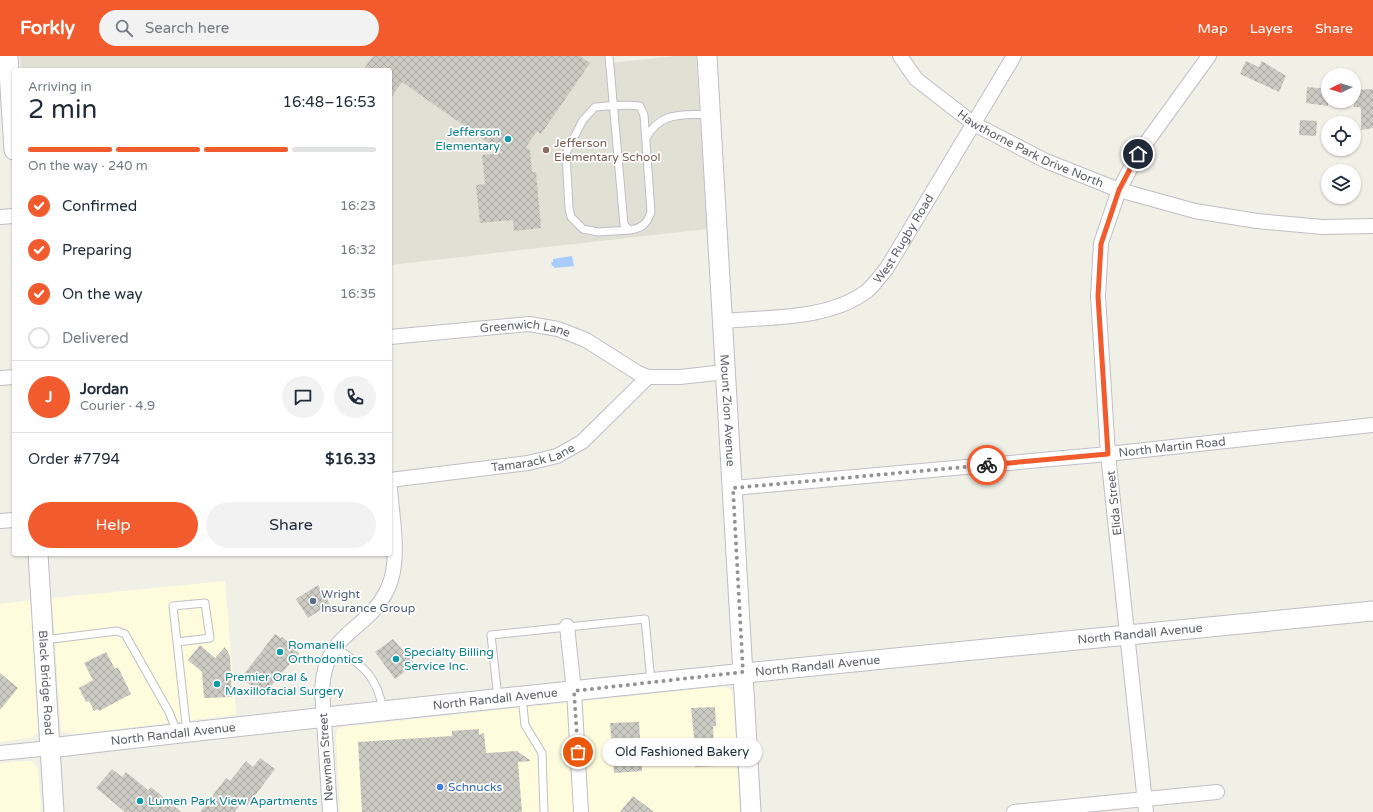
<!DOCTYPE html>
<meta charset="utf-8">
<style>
body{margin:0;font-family:"Varela Round",sans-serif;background:#f2f2f3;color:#1f2937;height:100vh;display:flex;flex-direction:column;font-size:15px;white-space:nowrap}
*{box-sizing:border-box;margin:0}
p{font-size:13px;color:#747a83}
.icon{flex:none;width:22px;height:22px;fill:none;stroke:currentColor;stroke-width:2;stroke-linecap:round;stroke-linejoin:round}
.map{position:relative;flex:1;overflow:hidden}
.sheet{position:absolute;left:12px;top:12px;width:380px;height:488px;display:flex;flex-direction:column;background:#fff;border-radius:4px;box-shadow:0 1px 3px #0004}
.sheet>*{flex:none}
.needle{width:26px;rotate:265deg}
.controls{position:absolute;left:1321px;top:12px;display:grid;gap:8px}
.controls a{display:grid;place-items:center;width:40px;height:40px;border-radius:50%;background:#fff;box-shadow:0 1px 3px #0004;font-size:20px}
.pin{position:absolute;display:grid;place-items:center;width:34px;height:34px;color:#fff;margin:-17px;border:2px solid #fff;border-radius:50%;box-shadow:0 1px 4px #0007}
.courier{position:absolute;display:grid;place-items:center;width:40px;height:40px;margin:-20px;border:3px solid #f25b2d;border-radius:50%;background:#fff;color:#222;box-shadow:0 1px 5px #0007}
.bubble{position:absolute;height:28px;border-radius:14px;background:#fff;box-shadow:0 1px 3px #0004;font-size:13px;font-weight:600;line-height:28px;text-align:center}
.head em{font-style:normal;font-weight:600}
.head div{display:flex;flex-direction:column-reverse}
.head{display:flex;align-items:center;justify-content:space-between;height:68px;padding:0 16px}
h1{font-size:26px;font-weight:600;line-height:30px}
.bar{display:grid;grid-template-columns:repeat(4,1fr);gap:6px 4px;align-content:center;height:48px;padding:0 16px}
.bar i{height:5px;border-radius:3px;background:#e0e1e3}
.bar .current{background:#f25b2d}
.bar p{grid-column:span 4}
.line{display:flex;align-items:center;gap:10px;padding:0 16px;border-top:1px solid #e0e1e3}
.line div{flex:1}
.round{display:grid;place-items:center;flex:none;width:42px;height:42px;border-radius:21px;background:#f2f2f3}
ol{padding:0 16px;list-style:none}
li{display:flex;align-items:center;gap:12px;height:44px}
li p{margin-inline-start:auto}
li .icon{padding:4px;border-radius:50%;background:#f25b2d;color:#fff;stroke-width:4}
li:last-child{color:#747a83}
li i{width:22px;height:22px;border:2px solid #e0e1e3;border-radius:50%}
.primary-button{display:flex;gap:8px;margin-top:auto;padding:8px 16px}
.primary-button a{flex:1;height:46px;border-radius:24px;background:#f25b2d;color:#fff;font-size:16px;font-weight:600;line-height:46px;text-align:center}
.primary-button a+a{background:#f2f2f3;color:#1f2937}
header{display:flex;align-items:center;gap:24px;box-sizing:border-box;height:56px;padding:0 20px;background:#f25b2d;color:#fff}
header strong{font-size:19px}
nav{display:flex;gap:22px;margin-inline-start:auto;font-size:14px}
.search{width:280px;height:36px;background:#f2f2f3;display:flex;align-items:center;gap:10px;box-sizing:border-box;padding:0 14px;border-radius:22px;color:#747a83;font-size:15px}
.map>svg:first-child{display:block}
.commercial{fill:#fffcde}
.education{fill:#e1e0d5}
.water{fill:#a9ccff}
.building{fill:url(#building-cross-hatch)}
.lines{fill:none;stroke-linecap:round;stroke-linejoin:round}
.lane-casing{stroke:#bebfc6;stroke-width:9}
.street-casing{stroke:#bebfc6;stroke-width:16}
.secondary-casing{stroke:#bcbec5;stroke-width:21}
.lane{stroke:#fff;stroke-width:7}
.street{stroke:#fff;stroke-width:14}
.secondary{stroke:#fff;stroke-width:19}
.done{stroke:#919394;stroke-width:4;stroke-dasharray:0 7.2}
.route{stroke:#f25b2d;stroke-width:5}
.culture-dot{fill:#0f9aa8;stroke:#fff;stroke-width:1.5}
.education-dot{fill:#8d6e63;stroke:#fff;stroke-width:1.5}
.service-dot{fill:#5c6f8a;stroke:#fff;stroke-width:1.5}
.shop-dot{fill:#3f7fe0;stroke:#fff;stroke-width:1.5}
.labels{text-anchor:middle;stroke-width:3.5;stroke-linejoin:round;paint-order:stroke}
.culture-label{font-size:12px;fill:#0d838f;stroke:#fff;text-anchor:start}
.education-label{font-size:12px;fill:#785e54;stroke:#fff;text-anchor:start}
.street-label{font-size:12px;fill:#5e6168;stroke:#fff}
.service-label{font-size:12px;fill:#4e5e75;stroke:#fff;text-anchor:start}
.shop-label{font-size:12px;fill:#366cbe;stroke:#fff;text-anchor:start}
</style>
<header>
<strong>Forkly</strong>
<div class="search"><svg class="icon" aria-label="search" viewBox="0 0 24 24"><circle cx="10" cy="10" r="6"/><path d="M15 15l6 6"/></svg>Search here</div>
<nav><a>Map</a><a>Layers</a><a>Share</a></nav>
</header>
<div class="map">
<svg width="1373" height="756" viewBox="0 0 1373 756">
<defs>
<pattern id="building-cross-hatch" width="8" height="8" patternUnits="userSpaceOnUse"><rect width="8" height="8" fill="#cccbc3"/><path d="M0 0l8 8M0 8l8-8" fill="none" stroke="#a9a8a2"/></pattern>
</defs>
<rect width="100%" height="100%" fill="#f1f0e7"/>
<!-- commercial -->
<path class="commercial" d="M225,525L236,659L74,678L61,675L52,542Z
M33,544L40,675L31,682L0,686V548Z
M717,631H726L731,634L733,641L740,756H340L336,680L337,674L342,671Z
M28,705L34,706L38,713L41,756H0V707Z"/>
<!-- education -->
<path class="education" d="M20,0H609L610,7L676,0H696L707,173L390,209V14H21Z"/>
<!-- water -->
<path class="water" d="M572,200L574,210L554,212V210H552L551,206H553V203Z"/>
<!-- building -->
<path class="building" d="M373,0H580L590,7L541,78L537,75L526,91L530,94L532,116H536L541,172L514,175L513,164L480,167L476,129L485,128L482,99L503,97L402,26L390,43V14H363Z
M1246,5L1259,11L1262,5L1286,20L1279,36L1240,18Z
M1307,31L1328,33V50L1306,47Z
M1373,33V72L1361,74V53L1359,51H1354V34Z
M1300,64L1317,65L1316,80L1299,79Z
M318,529L330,548L308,562L296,543Z
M275,578L281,582L282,581L295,591L294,593L299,597L266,636L258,630L256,633L241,622Z
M393,583L415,608L395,623L375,596Z
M200,589L215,602L225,591L230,600L232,641L204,642L202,616L188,604Z
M106,596L115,613L118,611L131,638L99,655L98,653L94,655L89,645L86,646L79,632L93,624L84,607Z
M0,617L18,632L0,654Z
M715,651L716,670H713L714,690H718L719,710L695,711L693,690H695L691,652Z
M639,666L642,715L614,717L610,667Z
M479,673V679L484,677L486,697L517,695L531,705L518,706L522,756H362L358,686L452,680V675Z
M260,702L275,713L247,750L242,746L235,756H200L226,722L230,725L246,705L253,711Z
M112,713L122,721L126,716L148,734L151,731L181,756H125L96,732Z
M633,740L654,756H620Z"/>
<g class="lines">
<defs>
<path id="lane" d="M609,0L624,169L630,174C642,172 647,168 651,156L644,59L640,50C625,48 610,50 595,51L583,64L566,97L569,152L571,161L583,173L598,176L630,174
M646,82C662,54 682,60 710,58
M44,584L117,575L125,578L169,656L177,676
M177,586L210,582L205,547L173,550L187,677
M335,591C362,609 378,620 383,655
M522,641L525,669L542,697L544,756
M498,642L491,579L645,563L651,626"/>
<g id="street">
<path id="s1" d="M900,0L916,23L974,68L1046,105L1119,134L1195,155L1257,165L1323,171L1373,170"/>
<path d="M0,161L14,160"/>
<path id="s2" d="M722,265C768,261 829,264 867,235C874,229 881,219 887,212L1014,0"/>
<path id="s3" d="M390,281L529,268L558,273L586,284L638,317L648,321H680L725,316"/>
<path d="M0,322L14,321"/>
<path id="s4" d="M390,424L528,407L557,400L582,386L648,321"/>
<path id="s5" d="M733,432L1108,398L1373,369"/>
<path d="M0,465L14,464"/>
<path d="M567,570L574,635L581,756"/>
<path d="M0,697L50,692"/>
<path d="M330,756L322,634C325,573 368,577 388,532C401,504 392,462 390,432"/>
<path d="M1014,756L1217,736"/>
<path d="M1146,756L1108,398L1098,240L1101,187L1119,134L1138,98L1209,0"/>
</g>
<g id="secondary">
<path d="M8,0L14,94"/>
<path id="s6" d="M707,0L751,756"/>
<path id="s7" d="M38,498L54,756"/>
<path id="s8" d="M50,692C491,641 932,598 1373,555"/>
</g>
</defs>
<!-- lane casing -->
<use href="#lane" class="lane-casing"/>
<!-- street casing -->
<use href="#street" class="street-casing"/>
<!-- secondary casing -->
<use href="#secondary" class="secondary-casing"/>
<!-- lane -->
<use href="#lane" class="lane"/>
<!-- street -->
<use href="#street" class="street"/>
<!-- secondary -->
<use href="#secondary" class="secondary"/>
</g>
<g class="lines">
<!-- done -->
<path class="done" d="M578,696L574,635L743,616L733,432L987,409"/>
<!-- route -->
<path class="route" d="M987,409L1108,398L1098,240L1101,188L1119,134L1138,98"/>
</g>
<!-- markers -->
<g class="culture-dot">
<circle cx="508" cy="83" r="4"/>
<circle cx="280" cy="596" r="4"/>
<circle cx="396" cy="603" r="4"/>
<circle cx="217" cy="628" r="4"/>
<circle cx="140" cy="745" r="4"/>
</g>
<circle class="education-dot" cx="546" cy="94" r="4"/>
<circle class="service-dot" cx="313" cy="545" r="4"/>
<circle class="shop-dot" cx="440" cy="731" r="4"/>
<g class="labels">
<!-- culture labels -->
<g class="culture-label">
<text x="500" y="80" text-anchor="end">Jefferson<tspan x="500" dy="14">Elementary</tspan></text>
<text x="288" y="593">Romanelli<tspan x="288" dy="14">Orthodontics</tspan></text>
<text x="404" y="600">Specialty Billing<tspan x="404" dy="14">Service Inc.</tspan></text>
<text x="225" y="625">Premier Oral &amp;<tspan x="225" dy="14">Maxillofacial Surgery</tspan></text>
<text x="148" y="749">Lumen Park View Apartments</text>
</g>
<!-- education labels -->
<g class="education-label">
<text x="554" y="91">Jefferson<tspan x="554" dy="14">Elementary School</tspan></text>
</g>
<!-- street labels -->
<g class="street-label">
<text dy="4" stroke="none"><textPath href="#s1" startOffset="163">Hawthorne Park Drive North</textPath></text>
<text dy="4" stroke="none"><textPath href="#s2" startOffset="214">West Rugby Road</textPath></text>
<text dy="4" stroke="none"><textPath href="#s3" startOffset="136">Greenwich Lane</textPath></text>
<text dy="4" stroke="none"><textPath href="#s6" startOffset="355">Mount Zion Avenue</textPath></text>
<text dy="4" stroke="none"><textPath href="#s5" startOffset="441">North Martin Road</textPath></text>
<text dy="4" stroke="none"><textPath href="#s4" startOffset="145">Tamarack Lane</textPath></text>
<text transform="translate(1114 447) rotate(-96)" y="4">Elida Street</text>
<text dy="4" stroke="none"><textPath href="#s8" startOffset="1096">North Randall Avenue</textPath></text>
<text dy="4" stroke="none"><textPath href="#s8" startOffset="772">North Randall Avenue</textPath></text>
<text dy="4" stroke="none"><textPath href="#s7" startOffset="129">Black Bridge Road</textPath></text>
<text dy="4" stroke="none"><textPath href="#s8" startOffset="448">North Randall Avenue</textPath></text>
<text dy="4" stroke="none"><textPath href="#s8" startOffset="124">North Randall Avenue</textPath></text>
<text transform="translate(326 701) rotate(-94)" y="4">Newman Street</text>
</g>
<!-- service labels -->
<g class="service-label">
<text x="321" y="542">Wright<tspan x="321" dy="14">Insurance Group</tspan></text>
</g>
<!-- shop labels -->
<g class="shop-label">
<text x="448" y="735">Schnucks</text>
</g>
</g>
</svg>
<div class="controls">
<a><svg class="needle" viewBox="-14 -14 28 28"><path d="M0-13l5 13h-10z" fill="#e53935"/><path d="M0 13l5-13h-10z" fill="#747a83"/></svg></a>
<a><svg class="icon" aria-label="locate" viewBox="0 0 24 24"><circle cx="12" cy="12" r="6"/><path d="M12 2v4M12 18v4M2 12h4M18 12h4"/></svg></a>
<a><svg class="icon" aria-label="layers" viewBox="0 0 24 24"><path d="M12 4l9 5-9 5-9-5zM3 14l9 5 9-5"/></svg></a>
</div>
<div class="pin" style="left:578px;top:696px;background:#ea580c"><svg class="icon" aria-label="bag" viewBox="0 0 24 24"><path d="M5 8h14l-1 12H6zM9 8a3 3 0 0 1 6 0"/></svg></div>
<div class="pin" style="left:1138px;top:98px;background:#1f2937"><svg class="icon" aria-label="home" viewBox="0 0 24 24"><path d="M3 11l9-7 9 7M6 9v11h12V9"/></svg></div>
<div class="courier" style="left:987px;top:409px"><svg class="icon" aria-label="bike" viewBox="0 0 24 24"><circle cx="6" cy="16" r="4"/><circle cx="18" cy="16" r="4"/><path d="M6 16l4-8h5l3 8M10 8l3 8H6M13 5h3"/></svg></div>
<div class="bubble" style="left:602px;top:682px;width:160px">Old Fashioned Bakery</div>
<section class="sheet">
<div class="head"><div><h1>2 min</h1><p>Arriving in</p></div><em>16:48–16:53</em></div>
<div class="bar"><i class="current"></i><i class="current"></i><i class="current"></i><i></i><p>On the way · 240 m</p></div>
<ol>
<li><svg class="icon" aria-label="check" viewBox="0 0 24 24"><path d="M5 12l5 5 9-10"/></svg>Confirmed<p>16:23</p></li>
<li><svg class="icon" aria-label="check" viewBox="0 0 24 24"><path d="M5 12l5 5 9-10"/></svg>Preparing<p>16:32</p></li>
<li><svg class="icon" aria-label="check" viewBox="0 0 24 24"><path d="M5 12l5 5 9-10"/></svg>On the way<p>16:35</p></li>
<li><i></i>Delivered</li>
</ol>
<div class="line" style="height:72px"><b class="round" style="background:#f25b2d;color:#fff">J</b><div><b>Jordan</b><p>Courier · 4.9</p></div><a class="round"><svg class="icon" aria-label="chat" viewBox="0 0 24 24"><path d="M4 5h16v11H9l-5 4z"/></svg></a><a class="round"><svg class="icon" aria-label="phone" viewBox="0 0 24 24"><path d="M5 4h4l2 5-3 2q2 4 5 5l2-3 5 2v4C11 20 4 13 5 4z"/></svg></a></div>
<div class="line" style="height:52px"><div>Order #7794</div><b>$16.33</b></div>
<div class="primary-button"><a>Help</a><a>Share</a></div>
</section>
</div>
